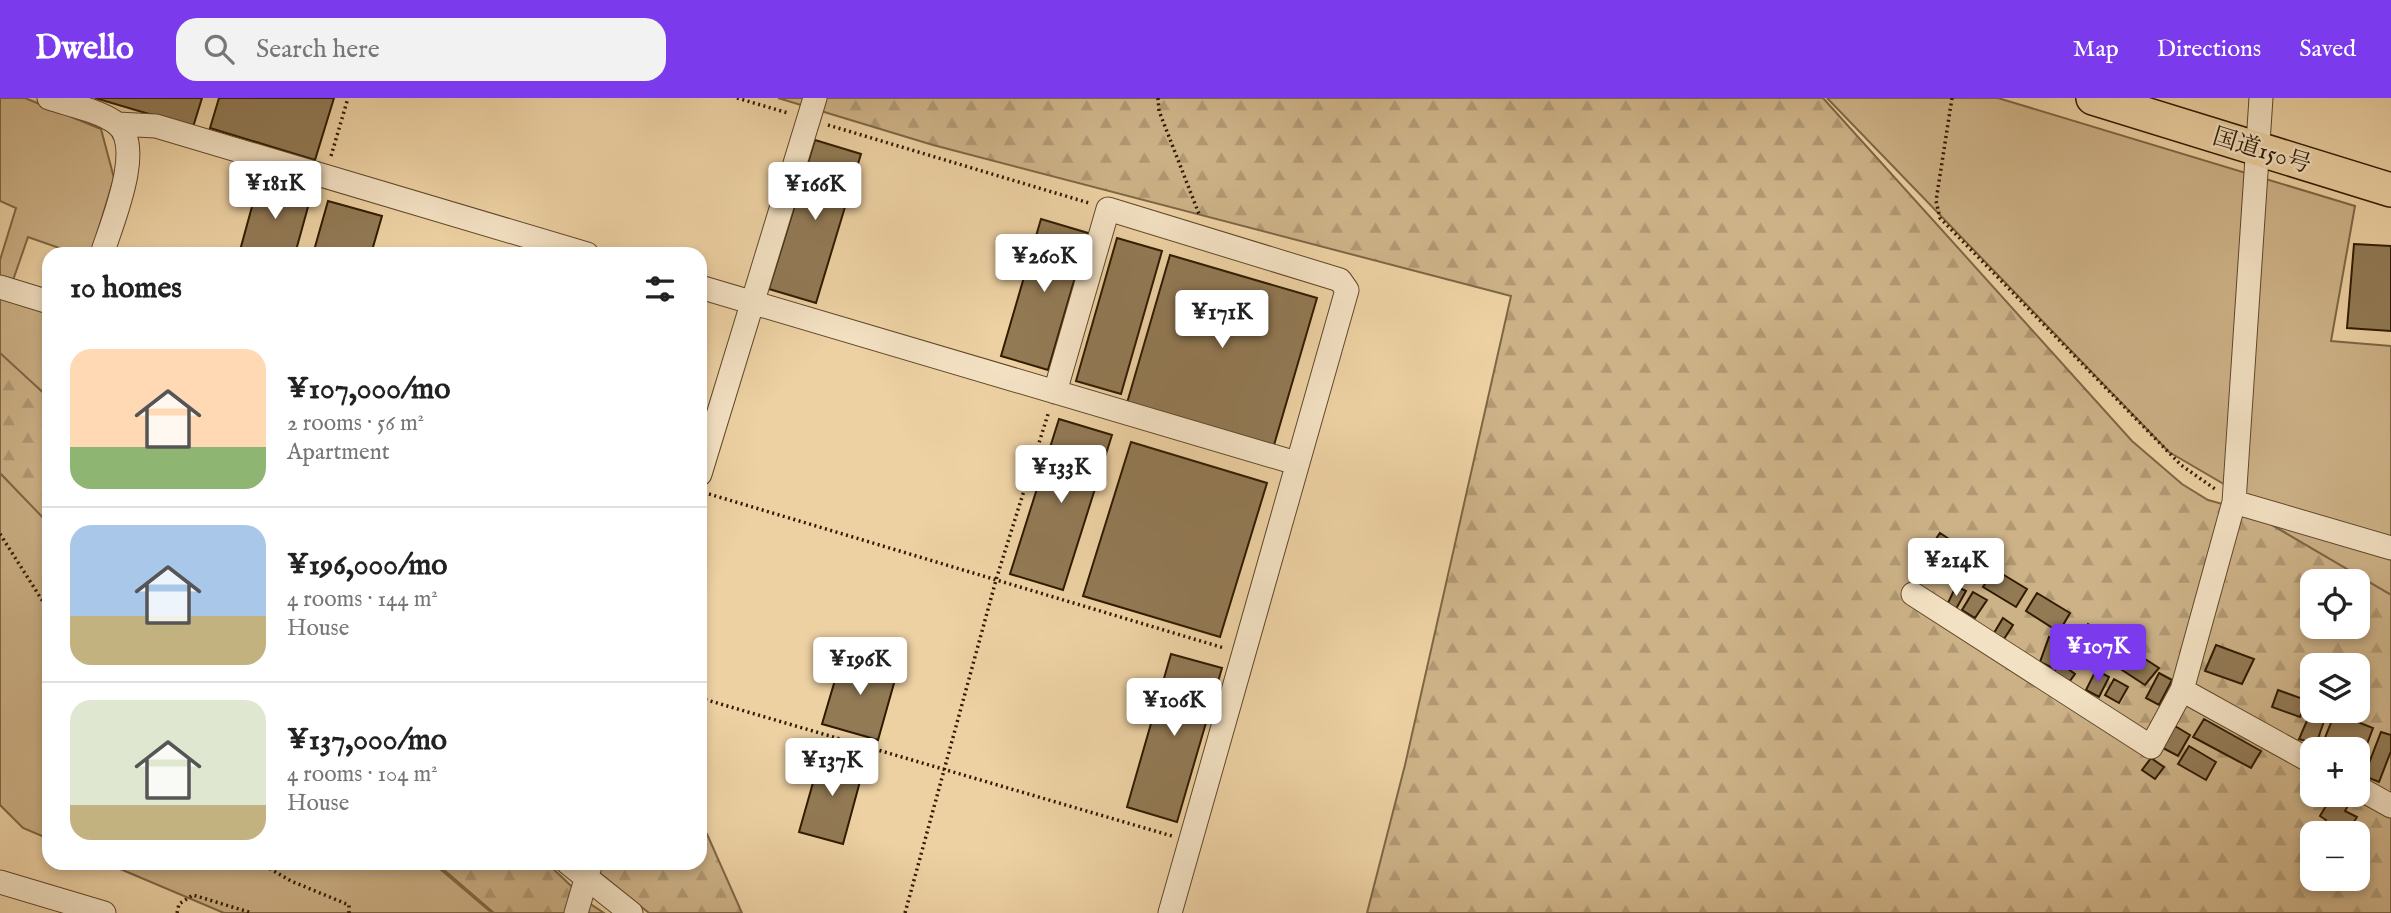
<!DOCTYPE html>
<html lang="en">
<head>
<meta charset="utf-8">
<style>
  body { margin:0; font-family:"IM FELL English","Noto Serif JP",serif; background:#f2f2f2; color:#222; height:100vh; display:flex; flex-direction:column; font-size:26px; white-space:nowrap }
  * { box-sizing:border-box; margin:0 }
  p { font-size:23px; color:#767676 }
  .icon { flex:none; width:38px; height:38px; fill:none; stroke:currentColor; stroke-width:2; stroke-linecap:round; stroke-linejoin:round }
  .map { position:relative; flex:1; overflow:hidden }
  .panel { position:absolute; left:42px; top:149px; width:665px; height:623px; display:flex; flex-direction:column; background:#fff; border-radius:21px; box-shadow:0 4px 10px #0003 }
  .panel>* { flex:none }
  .controls { position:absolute; left:2300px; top:471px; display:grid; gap:14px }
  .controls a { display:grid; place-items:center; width:70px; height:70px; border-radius:14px; background:#fff; box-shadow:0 4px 10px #0003; font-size:35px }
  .price { position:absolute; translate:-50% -60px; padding:0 16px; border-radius:7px; background:#fff; color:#222; font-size:23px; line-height:46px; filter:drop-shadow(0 2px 4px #0008) }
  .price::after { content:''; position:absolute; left:50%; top:42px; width:21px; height:16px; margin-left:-10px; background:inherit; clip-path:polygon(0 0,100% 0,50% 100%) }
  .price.on { background:#7c3aed; color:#fff }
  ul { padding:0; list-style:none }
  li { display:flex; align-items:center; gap:21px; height:175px; padding:0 28px }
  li+li { border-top:2px solid #e0e0e0 }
  li span { display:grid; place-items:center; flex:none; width:196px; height:140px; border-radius:21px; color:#555 }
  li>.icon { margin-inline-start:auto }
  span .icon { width:84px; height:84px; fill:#fffc; stroke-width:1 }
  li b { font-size:30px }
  h2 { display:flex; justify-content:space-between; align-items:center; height:84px; padding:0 28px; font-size:30px }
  header { display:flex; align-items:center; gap:42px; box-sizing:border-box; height:98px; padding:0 35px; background:#7c3aed; color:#fff }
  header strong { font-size:33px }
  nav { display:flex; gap:38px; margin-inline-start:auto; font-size:24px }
  .search { width:490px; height:63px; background:#f2f2f2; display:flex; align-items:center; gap:18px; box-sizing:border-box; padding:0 24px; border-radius:21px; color:#767676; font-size:26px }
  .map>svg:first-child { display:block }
  .green { fill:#cdb287; stroke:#7e6644; stroke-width:2 }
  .forest { fill:url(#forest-firs); stroke:#7e6644; stroke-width:2; fill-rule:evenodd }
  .building { fill:#927a55; stroke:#301b00; stroke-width:2 }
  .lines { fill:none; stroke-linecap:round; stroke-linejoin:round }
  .minor-casing { stroke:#5f4829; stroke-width:25 }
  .highway-casing { stroke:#301b00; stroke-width:36 }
  .path { stroke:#301b00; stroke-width:3.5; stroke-dasharray:2 3.5; stroke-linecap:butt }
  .minor { stroke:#f3e1c3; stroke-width:23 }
  .highway { stroke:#edd1a3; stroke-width:33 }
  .labels { text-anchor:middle; stroke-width:5; stroke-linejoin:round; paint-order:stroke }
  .street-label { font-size:24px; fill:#301b00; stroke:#f3e1c3 }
</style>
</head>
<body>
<header>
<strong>Dwello</strong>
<div class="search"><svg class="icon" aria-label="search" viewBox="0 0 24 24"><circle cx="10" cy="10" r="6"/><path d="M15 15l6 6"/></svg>Search here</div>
<nav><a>Map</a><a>Directions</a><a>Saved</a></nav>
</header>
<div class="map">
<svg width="2391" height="815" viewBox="0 0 2391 815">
  <defs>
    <pattern id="forest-firs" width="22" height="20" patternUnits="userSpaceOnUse" patternTransform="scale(1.75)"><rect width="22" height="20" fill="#cdb287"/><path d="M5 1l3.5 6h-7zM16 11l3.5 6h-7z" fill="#b09873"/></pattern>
  </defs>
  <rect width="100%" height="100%" fill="#edd1a3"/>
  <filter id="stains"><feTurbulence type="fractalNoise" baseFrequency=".00286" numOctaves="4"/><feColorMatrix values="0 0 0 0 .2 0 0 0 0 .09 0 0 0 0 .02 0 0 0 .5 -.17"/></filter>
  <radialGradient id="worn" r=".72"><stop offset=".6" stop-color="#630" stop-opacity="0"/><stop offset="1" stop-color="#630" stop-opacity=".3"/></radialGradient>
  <path class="green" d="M0,0H25L101,31L114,80L91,156H68V153L28,139L11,188L0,184V162L16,110L0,103Z
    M1827,0H1998L2355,108L2331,243L2391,248V439L2253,403L2169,354Z
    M0,200L49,215V300L0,257Z
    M0,375L49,425V741L23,730L0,707Z
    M2248,413L2391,459V497L2381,491Z
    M106,765H433L492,815H224Z"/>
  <path class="forest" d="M778,0H1823L2132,343L2182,386L2208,402L2248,413L2391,497V815H1367L1405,667L1511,198L933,47ZM2312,483H2357V528H2312ZM2312,567H2357V612H2312ZM2312,651H2357V696H2312ZM2312,735H2357V780H2312Z
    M0,255L49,300V426L0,375Z
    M700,733L707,736L742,815H649L596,772L602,765H700Z
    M436,765H547L589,805L604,815H494Z"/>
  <path class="building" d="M95,0H202L193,29Z
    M219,0H334L315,62L210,30Z
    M815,42L861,56L816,205L769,191Z
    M259,83L311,98L295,156H239Z
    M328,103L382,118L371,156H313Z
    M1041,121L1088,135L1048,272L1001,258Z
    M1117,140L1162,153L1121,296L1076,283Z
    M2354,146L2391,148V233L2347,230Z
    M1170,157L1317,200L1274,347L1127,305Z
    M1059,321L1112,337L1063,492L1010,476Z
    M1131,344L1267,385L1220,539L1083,498Z
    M1940,435L1984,464L1971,484L1945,468L1934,484L1915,472Z
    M1994,471L2027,491L2016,509L1983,489Z
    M1956,488L1966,493L1956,511L1947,507Z
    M1973,494L1987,502L1975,520L1962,512Z
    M2037,495L2070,515L2059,534L2026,513Z
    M2003,520L2013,527L2004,541L1994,535Z
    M2088,526L2121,546L2110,564L2077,544Z
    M2049,539L2065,547L2053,570L2040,564Z
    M2216,547L2254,561L2242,586L2205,573Z
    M2131,552L2159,570L2145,587L2119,570Z
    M843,555L898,571L878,642L822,626Z
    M1171,556L1222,570L1177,724L1127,709Z
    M2060,565L2075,576L2067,587L2052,577Z
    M2096,572L2109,579L2099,599L2086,592Z
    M2159,575L2172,582L2159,607L2146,600Z
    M2114,581L2128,589L2119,605L2105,597Z
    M2278,592L2306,602L2300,619L2272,609Z
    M2312,611L2328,612L2316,646L2299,641Z
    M2335,615L2373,630L2363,657L2357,655V651H2348L2324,642Z
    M2204,621L2261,653L2251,670L2193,639Z
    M2175,628L2190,637L2178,658L2163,650Z
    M2381,634L2391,637V653L2379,684L2364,678Z
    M2189,648L2216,664L2206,682L2178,666Z
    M822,653L865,665L843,746L799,734Z
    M2151,660L2164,669L2155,681L2142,672Z
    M2324,696H2336L2350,704L2345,713L2357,719L2349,732L2354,735H2319L2326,722L2320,718L2326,708L2320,704Z
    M2357,737L2368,743L2359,759L2357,758Z"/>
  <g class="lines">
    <g class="minor-casing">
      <path id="minor" d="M49,0C69,7 98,12 116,25C146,47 111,127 102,156
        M117,26L156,28L587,156
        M0,189L49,204
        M700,189L1296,365
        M1055,294L1108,111L1340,182L1347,192L1170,815
        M700,376L815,0
        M2234,404L2391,450
        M1913,496L2151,649L2182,592L2234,404L2261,0
        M2182,592L2312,664
        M2357,689L2391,708
        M568,765L631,815
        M0,784L104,815
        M576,815L590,768"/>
    </g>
    <g class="highway-casing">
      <path id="highway" d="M2093,0L2391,92"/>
    </g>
    <path class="path" d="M737,0L788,15
      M1158,0L1159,13L1199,116
      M1952,0L1936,103L1940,120L2181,367L2215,391
      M828,27L1089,105
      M331,58L348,0
      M709,396L1224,550
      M0,436L49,513
      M700,600L1172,738
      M260,765L291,783L349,807V815
      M177,815L179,806L193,797L252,815
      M905,815L996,482L1049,313"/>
    <use href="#minor" class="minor"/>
    <use href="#highway" class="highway"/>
  </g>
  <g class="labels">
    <g class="street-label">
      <text transform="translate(2262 52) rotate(17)" y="8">国道150号</text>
    </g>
  </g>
  <rect width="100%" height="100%" filter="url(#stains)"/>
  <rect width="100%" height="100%" fill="url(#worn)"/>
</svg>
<div class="controls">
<a><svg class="icon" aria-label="locate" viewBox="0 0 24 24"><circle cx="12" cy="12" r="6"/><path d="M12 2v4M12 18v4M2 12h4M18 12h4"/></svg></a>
<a><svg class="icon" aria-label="layers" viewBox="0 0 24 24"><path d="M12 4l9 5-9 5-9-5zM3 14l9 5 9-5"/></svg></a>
<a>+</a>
<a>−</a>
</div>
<b class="price" style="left:275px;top:123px">¥181K</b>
<b class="price" style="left:815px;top:124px">¥166K</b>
<b class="price" style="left:1044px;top:196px">¥260K</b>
<b class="price" style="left:1222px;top:252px">¥171K</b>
<b class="price" style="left:1061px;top:407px">¥133K</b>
<b class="price" style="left:1956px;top:500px">¥214K</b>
<b class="price on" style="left:2098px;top:586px">¥107K</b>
<b class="price" style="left:860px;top:599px">¥196K</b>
<b class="price" style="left:1174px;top:640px">¥106K</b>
<b class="price" style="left:832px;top:700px">¥137K</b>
<section class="panel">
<h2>10 homes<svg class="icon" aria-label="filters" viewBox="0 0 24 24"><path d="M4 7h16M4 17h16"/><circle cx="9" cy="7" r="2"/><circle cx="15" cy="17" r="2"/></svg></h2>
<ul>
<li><span style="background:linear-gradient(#ffd9b3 70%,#8fb573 0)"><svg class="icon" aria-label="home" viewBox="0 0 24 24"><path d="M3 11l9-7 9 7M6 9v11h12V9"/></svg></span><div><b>¥107,000/mo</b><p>2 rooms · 56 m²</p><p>Apartment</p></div></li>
<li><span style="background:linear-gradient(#a9c7e8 65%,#c2b280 0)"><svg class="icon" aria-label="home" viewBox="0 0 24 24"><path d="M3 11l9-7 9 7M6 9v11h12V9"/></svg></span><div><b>¥196,000/mo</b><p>4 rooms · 144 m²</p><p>House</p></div></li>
<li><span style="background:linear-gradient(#dfe7d0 75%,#c2b280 0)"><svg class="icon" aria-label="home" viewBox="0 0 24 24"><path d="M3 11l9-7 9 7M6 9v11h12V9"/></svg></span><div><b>¥137,000/mo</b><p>4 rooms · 104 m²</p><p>House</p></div></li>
</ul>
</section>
</div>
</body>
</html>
